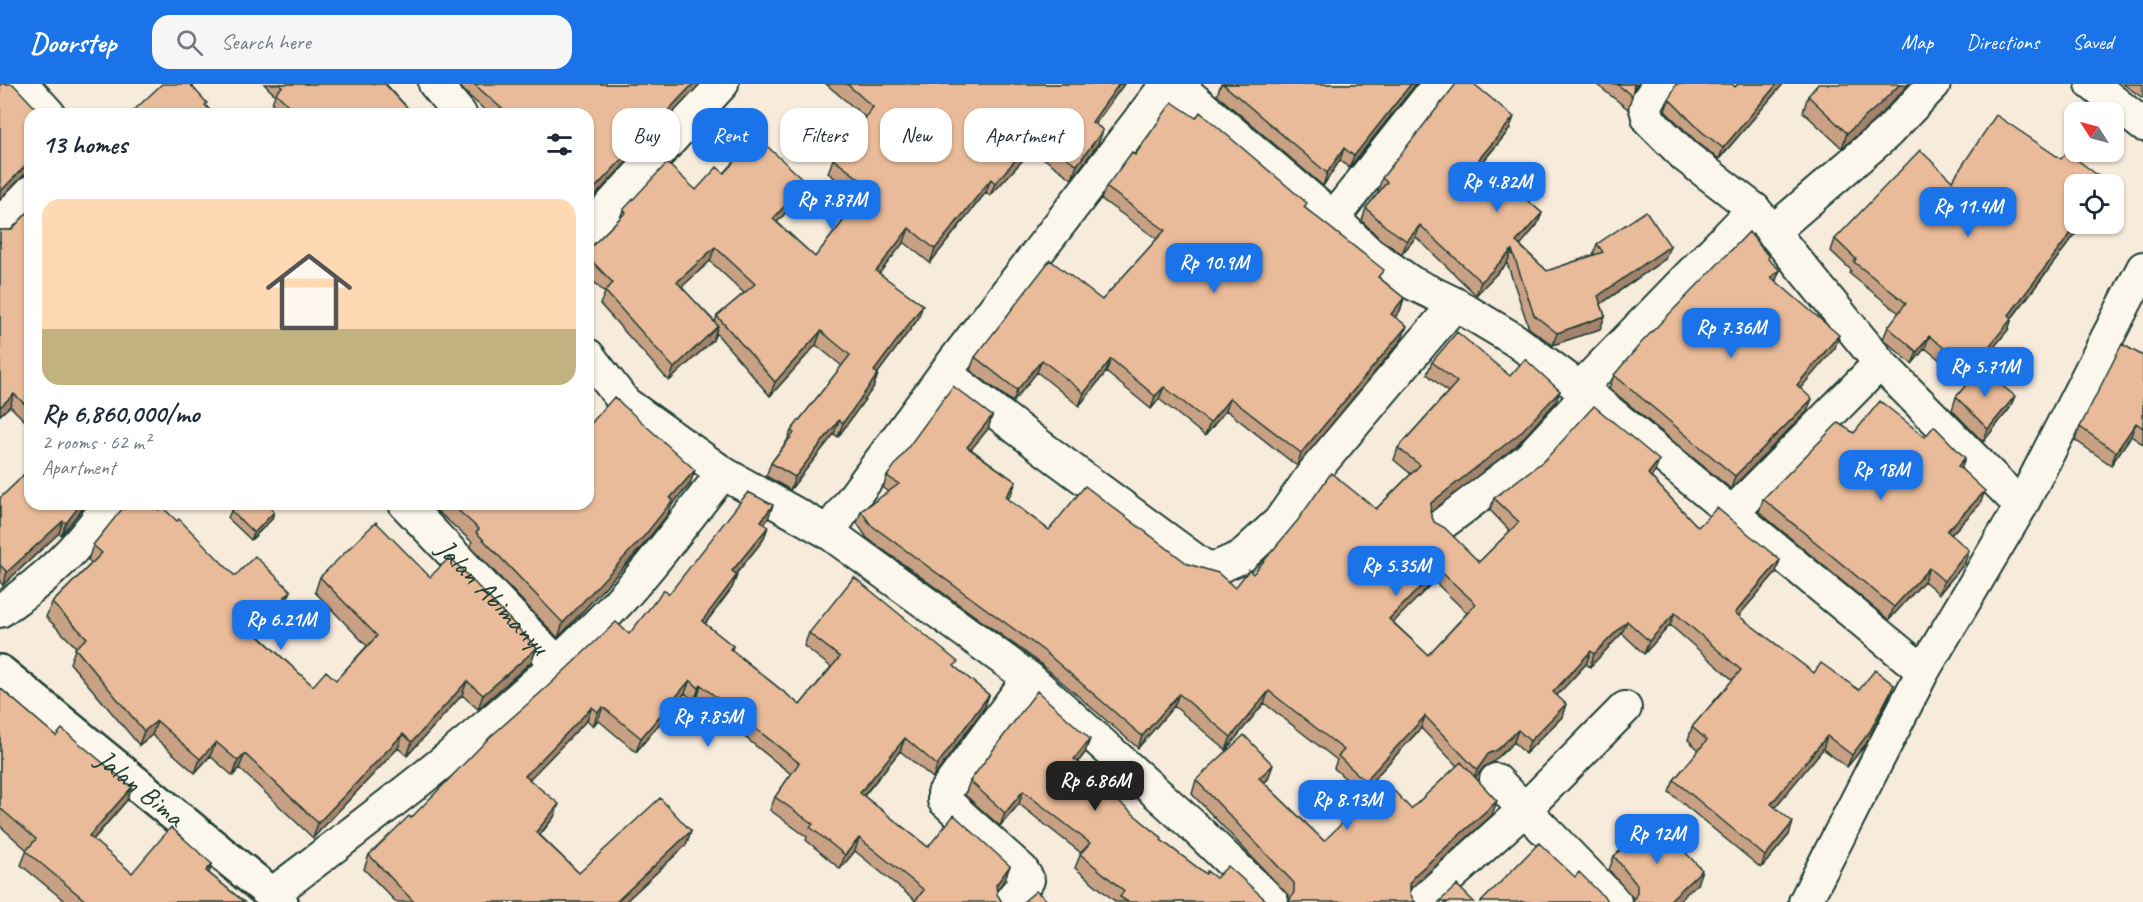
<!DOCTYPE html>
<html lang="en">
<head>
<meta charset="utf-8">
<style>
  body { margin:0; font-family:Caveat,sans-serif; background:#f6f6f7; color:#1f2937; height:100vh; display:flex; flex-direction:column; font-size:22px; white-space:nowrap }
  * { box-sizing:border-box; margin:0 }
  p { font-size:20px; color:#747a83 }
  .icon { flex:none; width:33px; height:33px; fill:none; stroke:currentColor; stroke-width:2; stroke-linecap:round; stroke-linejoin:round }
  .map { position:relative; flex:1; overflow:hidden }
  .drawer { position:absolute; left:24px; top:24px; width:570px; height:402px; display:flex; flex-direction:column; background:#fff; border-radius:18px; box-shadow:0 2px 4px #0004 }
  .drawer>* { flex:none }
  .top-card { position:absolute; left:612px; top:24px; width:570px; height:54px; display:flex; gap:12px }
  .needle { width:39px; rotate:306deg }
  .tools { position:absolute; left:2064px; top:18px; display:grid; gap:12px }
  .tools a { display:grid; place-items:center; width:60px; height:60px; border-radius:12px; background:#fff; box-shadow:0 2px 4px #0004; font-size:30px }
  .price { position:absolute; translate:-50% -51px; padding:0 14px; border-radius:12px; background:#1a73e8; color:#fff; font-size:20px; line-height:39px; filter:drop-shadow(0 2px 3px #0008) }
  .price::after { content:''; position:absolute; left:50%; top:36px; width:18px; height:14px; margin-left:-9px; background:inherit; clip-path:polygon(0 0,100% 0,50% 100%) }
  .price.on { background:#222; color:#fff }
  ul { padding:0; list-style:none }
  li { display:grid; align-content:center; gap:12px; height:318px; padding:0 18px }
  li span { display:grid; place-items:center; height:186px; border-radius:18px; color:#555 }
  li>.icon { margin-inline-start:auto }
  span .icon { width:108px; height:108px; fill:#fffc; stroke-width:1 }
  li b { font-size:26px }
  h2 { display:flex; justify-content:space-between; align-items:center; height:72px; padding:0 18px; font-size:26px }
  .pill { padding:0 21px; border-radius:18px; background:#fff; box-shadow:0 2px 4px #0004; font-size:21px; line-height:54px }
  .pill.on { background:#1a73e8; color:#fff }
  header { display:flex; align-items:center; gap:36px; box-sizing:border-box; height:84px; padding:0 30px; background:#1a73e8; color:#fff }
  header strong { font-size:28px }
  nav { display:flex; gap:33px; margin-inline-start:auto; font-size:21px }
  .search { width:420px; height:54px; background:#f6f6f7; display:flex; align-items:center; gap:15px; box-sizing:border-box; padding:0 21px; border-radius:18px; color:#747a83; font-size:22px }
  .map>svg:first-child { display:block }
  .lines { fill:none; stroke-linecap:round; stroke-linejoin:round }
  .minor-casing { stroke:#1f3d34; stroke-width:36 }
  .tertiary-casing { stroke:#1f3d34; stroke-width:38 }
  .minor { stroke:#fbf7ec; stroke-width:32 }
  .tertiary { stroke:#fbf7ec; stroke-width:33 }
  .wall { fill:#c8a184; stroke:#1f3d34; stroke-width:1.5; fill-rule:evenodd }
  .shaded-wall { fill:#a3836c; stroke:#1f3d34; stroke-width:1.5 }
  .building { fill:#e9bb9a; stroke:#1f3d34; stroke-width:1.5; fill-rule:evenodd }
  .labels { text-anchor:middle; stroke-width:5; stroke-linejoin:round; paint-order:stroke }
  .street-label { font-size:28px; fill:#1f3d34; stroke:#fbf7ec }
</style>
</head>
<body>
<header>
<strong>Doorstep</strong>
<div class="search"><svg class="icon" aria-label="search" viewBox="0 0 24 24"><circle cx="10" cy="10" r="6"/><path d="M15 15l6 6"/></svg>Search here</div>
<nav><a>Map</a><a>Directions</a><a>Saved</a></nav>
</header>
<div class="map">
<svg width="2143" height="818" viewBox="0 0 2143 818">
  <rect width="100%" height="100%" fill="#f7ebdc"/>
  <filter id="ink" filterUnits="userSpaceOnUse"><feTurbulence type="fractalNoise" baseFrequency=".0167" numOctaves="2"/><feDisplacementMap in="SourceGraphic" scale="12" xChannelSelector="R" yChannelSelector="G"/><feConvolveMatrix kernelMatrix="1 2 1 2 8 2 1 2 1" color-interpolation-filters="sRGB"/></filter>
  <g filter="url(#ink)">
    <g class="lines">
      <g class="minor-casing">
        <g id="minor">
          <path d="M22,0L49,30"/>
          <path d="M435,0L460,30"/>
          <path d="M1176,0L1333,134L1369,169L1412,199L1455,220L1515,256L1588,310L1923,587"/>
          <path d="M1659,0L1645,21L1649,36L1685,72L1754,125L1880,279L2021,422"/>
          <path d="M2092,0L2143,41"/>
          <path d="M1333,134L1439,0"/>
          <path d="M0,141L30,108"/>
          <path d="M588,146L722,0"/>
          <path d="M1772,148L1887,49L1934,0"/>
          <path d="M588,271L625,319L723,389L828,448L1029,594L1191,740L1272,818"/>
          <path d="M945,289L1040,362L1203,482L1216,484L1241,473L1279,438L1317,384L1455,220"/>
          <path d="M1580,304L1754,125"/>
          <path id="s1" d="M405,420L557,579"/>
          <path d="M1733,428L1880,279"/>
          <path d="M1443,439L1528,375L1588,310"/>
          <path d="M828,448L945,289L1167,0"/>
          <path d="M0,527C47,494 76,467 109,420"/>
          <path d="M1496,696L1615,818"/>
          <path d="M272,810C389,721 508,633 610,527C651,484 686,435 723,389"/>
          <path d="M1009,818L1028,796L1022,786L944,716V709L1029,594"/>
          <path d="M1422,818L1525,725L1625,624"/>
          <path d="M1805,818L1923,587L2021,422L2143,184"/>
        </g>
      </g>
      <g class="tertiary-casing">
        <g id="tertiary">
          <path id="s2" d="M0,588L281,818"/>
        </g>
      </g>
      <use href="#minor" class="minor"/>
      <use href="#tertiary" class="tertiary"/>
    </g>
    <path class="wall" d="M264,0H386L413,30H283L272,19L275,11Z
      M458,0H700L590,117L588,115V30H489L466,9Z
      M826,0H1124L1095,40L1103,46L1098,60L1072,95L1032,66L990,112L986,108L930,179L904,158L879,189L918,235L877,290H878L873,304L838,353L834,350L790,406L766,392L771,379L787,357L791,347L842,282L816,261L770,312L716,249L713,256L669,297L600,220L605,209L588,192V166L620,134L623,126L696,106L724,89L801,112L777,138L815,173L861,114L828,89L833,75L865,33ZM710,177L744,209L717,232L715,238L681,203Z
      M1221,0H1416L1349,84L1340,76L1323,102L1217,11Z
      M1596,0H1637L1633,6L1632,12L1628,25Z
      M1738,0H1783L1719,75L1697,58L1665,27L1669,15L1735,3Z
      M2123,0H2143V14Z
      M1808,12L1875,36L1842,64L1803,28Z
      M1509,46L1483,78L1542,129L1537,141L1520,161L1547,187L1593,171L1597,160L1665,175L1601,220L1605,232L1600,245L1553,261L1529,244L1507,179L1476,211L1416,153L1402,170L1380,155L1362,137L1366,124L1379,108L1378,107L1382,94Z
      M1135,71L1305,124L1381,195L1404,214L1400,227L1395,233L1402,255L1297,382L1226,326L1205,352L1159,315L1151,325L1106,288L1079,322L1037,288L1013,318L970,286L975,273L1102,216L1157,155L1101,115L1106,103Z
      M1952,97L2074,140H2083L2012,234L2008,246L1966,297L1925,264L1912,280L1883,255L1888,243L1899,229L1850,190L1851,186L1831,167L1835,155Z
      M30,126V342L10,322L0,331V146H11Z
      M1768,176L1776,197L1835,264L1800,304L1807,327L1731,405L1609,304L1614,291Z
      M2143,272V360L2131,352L2111,381L2075,356L2080,343Z
      M1432,278L1510,292L1560,307L1555,319L1516,362L1430,429L1434,438L1479,478L1510,447L1490,426L1494,414L1655,388L1651,393L1698,443L1776,488L1738,532L1814,589L1859,606L1894,601L1889,613L1866,660L1847,683L1823,665L1775,723L1789,751L1761,784L1669,708L1674,696L1699,666L1688,656L1692,643L1733,596L1670,541L1644,570L1622,549L1590,583L1586,580L1557,611L1562,633L1525,670L1514,658L1493,678L1484,683L1476,693L1492,731L1289,817V812L1192,710L1196,696L1268,695L1264,699L1324,757L1411,725L1457,682L1421,644L1361,709L1334,684L1337,676L1264,619L1226,666L1174,622L1138,664L1040,579L867,454L857,439L861,427L888,408L883,404L887,392L992,332L988,345L971,365L1016,398L1011,410L1008,415L1049,446L1188,480L1235,504L1253,490L1376,425L1411,390L1394,376L1398,364L1448,308L1427,290ZM1434,497L1467,529L1428,571L1393,538Z
      M1956,313L2010,324L1983,358L1952,326Z
      M1854,349L1925,353L1965,374L1961,385L1980,420L1951,451L1965,479L1939,510L1924,497L1889,536L1759,428L1763,415Z
      M17,398L86,420L61,451L59,449L3,501L0,498V414Z
      M690,400L671,422L668,430L640,465L558,554L470,462L472,458L435,425L437,420H588Z
      M266,420L272,435L251,456L228,434L231,427Z
      M159,426L177,437L235,492L285,521L257,550L313,602L336,596L367,562L315,508L320,493H430L537,564L531,578L478,625L462,611L407,672L398,664L313,754L239,684L233,692L210,672L195,689L152,651L139,661L70,579L76,563L46,533L52,519L92,479L88,476L93,461Z
      M768,435L764,440L768,443L763,456L736,490L737,491L732,504L705,540L733,562L732,566L800,621L831,583L804,562L809,549L956,584L989,611L984,624L933,694L900,667L864,712L928,763L1005,795L997,807L916,817L855,767L840,785L806,756L807,753L770,726L775,713L791,690L697,615L694,617L685,609L636,668L598,636L593,642L587,636L529,695L554,733L540,751L579,789L691,747L686,761L625,818H396L364,785L369,771L411,734L629,550L669,510Z
      M0,604L56,652L132,703L127,716L93,756L132,789L212,780L209,789L244,818H66L21,781L27,766L0,742Z
      M1085,669L1078,678L1109,711L1162,754L1161,756L1206,790L1268,818H1116L1075,784L1081,769L1019,720L1000,742L965,711L970,697Z
      M1614,772L1697,800L1632,817L1633,814L1609,786Z"/>
    <path class="shaded-wall" d="M693,0H700L590,117L595,104Z
      M1119,0H1124L1087,51L1092,38Z
      M1411,0H1416L1349,84L1354,72Z
      M1777,0H1783L1719,75L1723,64Z
      M1900,0H1909L1875,36L1842,64L1847,49Z
      M1514,33L1509,46L1474,88L1479,75Z
      M1103,46L1098,60L1072,95L1077,81Z
      M1037,52L1032,66L990,112L995,99Z
      M1344,64L1340,76L1323,102L1327,89Z
      M28,79H30V91H24L0,115V108Z
      M991,95L986,108L930,179L935,165Z
      M806,98L801,112L768,148L773,135Z
      M1542,129L1537,141L1512,171L1516,158Z
      M2078,140H2083L2010,236L2012,234L2008,246L1966,297L1971,285L2009,231Z
      M1420,141L1416,153L1402,170L1407,157Z
      M909,144L904,158L871,200L876,187Z
      M1670,162L1665,175L1593,225L1598,212Z
      M715,163L710,177L672,212L677,198Z
      M1512,166L1507,179L1476,211L1481,198Z
      M1780,186L1775,199L1771,193Z
      M1404,214L1400,227L1387,243L1391,230Z
      M923,221L918,235L869,301L874,287Z
      M1605,232L1600,245L1553,261L1557,249Z
      M718,242L713,256L669,297L674,284Z
      M1407,242L1402,255L1297,382L1301,369Z
      M821,247L816,261L770,312L775,298Z
      M1839,251L1835,264L1792,314L1797,301Z
      M1929,252L1925,264L1912,280L1917,268Z
      M1111,275L1106,288L1079,322L1084,309Z
      M1042,276L1037,288L1013,318L1017,306Z
      M878,290L873,304L838,353L843,339Z
      M1164,303L1159,315L1151,325L1155,312Z
      M1560,307L1555,319L1516,362L1427,431L1431,419Z
      M14,310L10,322L0,331V323Z
      M2015,312L2010,324L1983,358L1988,345Z
      M1230,314L1226,326L1205,352L1210,339Z
      M1812,315L1807,327L1731,405L1735,392Z
      M992,332L988,345L963,375L967,363Z
      M839,336L834,350L790,406L795,393Z
      M2136,339L2131,352L2111,381L2116,368Z
      M1965,374L1961,386L1958,382Z
      M1659,376L1655,388L1644,403L1648,390Z
      M695,386L690,400L671,422L668,430L640,465L558,554L563,539L670,414Z
      M1016,398L1011,410L1001,425L1005,413Z
      M1985,407L1980,420L1942,460L1947,447Z
      M81,420H86L61,451L66,439Z
      M773,421L768,435L756,450L761,437Z
      M274,428L272,435L251,456L254,449Z
      M63,437L59,449L3,501L7,488Z
      M768,443L763,456L727,501L732,487Z
      M1969,466L1965,479L1939,510L1944,497Z
      M1780,476L1776,488L1730,542L1735,529Z
      M1929,484L1924,497L1889,536L1894,523Z
      M1438,485L1434,497L1385,547L1389,535Z
      M737,491L732,504L697,550L702,537Z
      M291,507L285,521L247,560L252,546Z
      M1675,529L1670,541L1644,570L1649,557Z
      M1627,537L1622,549L1590,583L1594,570Z
      M537,564L531,578L478,625L483,611Z
      M1591,567L1586,580L1549,620L1553,608Z
      M690,596L685,609L636,668L641,654Z
      M467,597L462,611L407,672L412,658Z
      M701,601L697,615L694,617L699,604Z
      M1894,601L1889,613L1866,660L1847,683L1852,671Z
      M1269,607L1264,619L1226,666L1231,653Z
      M1179,610L1174,622L1138,664L1142,652Z
      M989,611L984,624L933,694L937,681Z
      M1566,620L1562,633L1525,670L1530,657Z
      M592,623L587,636L520,705L525,692Z
      M603,623L598,636L593,642L598,628Z
      M1425,632L1421,644L1361,709L1365,697Z
      M157,637L152,651L139,661L144,647Z
      M1518,646L1514,658L1493,678L1484,683L1472,698L1477,686L1488,670Z
      M403,650L398,664L313,754L318,739Z
      M1827,652L1823,665L1767,733L1771,720Z
      M905,654L900,667L855,722L860,709Z
      M1090,655L1085,669L1069,689L1074,675Z
      M216,658L210,672L195,689L200,675Z
      M245,670L239,684L233,692L238,677Z
      M1273,681L1268,695L1254,708L1259,694Z
      M132,703L127,716L84,766L89,752Z
      M1023,707L1019,720L1000,742L1005,729Z
      M1497,717L1492,731L1410,805V800L1414,792Z
      M559,720L554,733L531,761L536,748Z
      M1793,738L1789,751L1761,784L1765,772Z
      M691,747L686,761L625,818H616Z
      M859,754L855,767L840,785L845,771Z
      M212,780L207,794L206,787Z
      M1010,782L1005,795L992,814L996,801Z
      M1702,786L1697,800L1677,818H1668Z"/>
    <path class="building" d="M0,0H13L41,30H30V79H28L0,108Z
      M162,0H190L207,19L205,21L214,30H130Z
      M279,0H385L413,30H297L276,9L282,3Z
      M474,0H693L595,104L588,99V30H508Z
      M847,0H1119L1092,38L1103,46L1077,81L1037,52L995,99L991,95L935,165L909,144L876,187L923,221L874,287L878,290L843,339L839,336L795,393L771,379L794,349L791,347L850,271L821,247L775,298L717,232L755,200L715,163L677,198L718,242L674,284L605,207L613,199L588,173V166L626,128L623,126L667,79L696,106L717,83L724,89L757,53L806,98L773,135L815,173L870,103L833,75L873,23Z
      M1223,0H1411L1354,72L1344,64L1327,89Z
      M1456,0H1474L1514,33L1479,75L1542,129L1516,158L1547,187L1603,168L1597,160L1646,127L1670,162L1598,212L1605,232L1557,249L1534,231L1512,166L1481,198L1420,141L1407,157L1385,142L1366,124L1387,98L1382,94Z
      M1617,0H1634L1632,12Z
      M1676,0H1732L1735,3L1738,0H1777L1723,64L1701,47L1669,15Z
      M1818,0H1900L1880,20L1847,49L1808,12Z
      M1172,18L1196,34L1200,28L1307,119L1304,123L1384,186L1378,193L1404,214L1391,230L1407,242L1301,369L1230,314L1210,339L1164,303L1155,312L1111,275L1084,309L1042,276L1017,306L975,273L1050,176L1102,216L1165,146L1106,103L1132,68L1135,71Z
      M1996,31L2061,75L2067,68L2109,100H2074V140H2078L2009,231L2012,234L1971,285L1929,252L1917,268L1888,243L1906,219L1854,178L1856,175L1835,155L1920,66L1952,97Z
      M30,126V325L14,310L0,323V146H11Z
      M1749,148L1769,173L1768,175L1780,186L1771,193L1839,251L1797,301L1812,315L1735,392L1614,291L1642,258Z
      M1457,248L1510,292L1525,275L1560,307L1520,349L1431,419L1430,428L1434,438L1445,444L1479,478L1519,438L1494,414L1546,375L1594,322L1659,376L1648,390L1698,443L1717,424L1780,476L1735,529L1814,589L1821,579L1859,606L1875,586L1894,601L1870,647L1852,671L1827,652L1771,720L1793,738L1765,772L1674,696L1707,656L1692,643L1741,586L1675,529L1649,557L1627,537L1594,570L1591,567L1553,608L1566,620L1530,657L1518,646L1497,666L1488,670L1477,686L1425,632L1365,697L1338,672L1344,666L1269,607L1231,653L1179,610L1142,652L1044,567L871,441L861,427L899,400L887,392L953,302L992,332L967,363L1016,398L1005,413L1049,446L1085,402L1188,480L1218,489L1235,504L1249,486L1253,490L1298,436L1331,389L1376,425L1420,381L1398,364L1457,298L1432,278ZM1438,485L1476,520L1428,571L1389,535Z
      M2122,260L2143,272V344L2136,339L2116,368L2080,343Z
      M1980,284L2015,312L1988,345L1956,313Z
      M614,313L695,386L670,414L673,416L645,451L563,539L476,448L479,445L451,420H588V343Z
      M1880,317L1925,353L1934,342L1965,374L1958,382L1985,407L1947,447L1969,466L1944,497L1929,484L1894,523L1763,415L1838,339L1854,349Z
      M30,383V420H81L66,439L63,437L7,488L0,481V414L17,398Z
      M748,408L773,421L761,437L768,443L732,487L737,491L702,537L733,562L730,565L800,621L840,573L809,549L854,493L958,578L954,582L989,611L937,681L905,654L860,709L928,763L954,731L1010,782L996,801L997,810L1002,818H914L924,806L859,754L845,771L810,743L813,740L775,713L799,679L701,601L699,604L690,596L641,654L603,623L598,628L592,623L525,692L559,720L536,748L579,789L660,714L691,747L616,818H414L369,771L409,732L411,734L490,653L547,603L616,538L629,550L664,506L669,510Z
      M126,420H153L159,426L162,423L177,437L179,435L235,492L255,472L291,507L252,546L313,602L326,587L336,596L377,552L320,493L376,438L430,493L450,473L537,564L483,611L467,597L412,658L403,650L318,739L245,670L238,677L216,658L200,675L157,637L144,647L75,564L87,554L52,519L102,469L93,461Z
      M237,420H266L274,428L254,449L231,427Z
      M0,604L56,652L62,645L132,703L89,752L132,789L171,743L212,780L206,787L244,818H87L26,767L36,755L0,724Z
      M1037,607L1090,655L1074,675L1112,704L1108,709L1162,754L1161,756L1206,790L1207,787L1216,794L1228,782L1268,818H1128L1120,813L1124,807L1080,770L1090,759L1023,707L1005,729L970,697Z
      M1244,651L1273,681L1259,694L1324,757L1385,697L1411,725L1461,678L1497,717L1414,792L1410,800V809L1414,817L1416,818H1288L1290,816L1294,808V799L1196,696Z
      M1654,735L1702,786L1668,818H1631L1633,817L1637,809V801L1614,772Z
      M1539,759L1575,793L1579,788L1609,818H1522L1521,817L1520,818H1481Z
      M1457,801L1474,818H1439Z
      M1036,807L1049,818H1023Z"/>
  </g>
  <g class="labels">
    <g class="street-label">
      <text dy="10" stroke="none"><textPath href="#s1" startOffset="128">Jalan Abimanyu</textPath></text>
      <text dy="10" stroke="none"><textPath href="#s2" startOffset="182">Jalan Bima</textPath></text>
    </g>
  </g>
</svg>
<div class="tools">
<a><svg class="needle" viewBox="-14 -14 28 28"><path d="M0-13l5 13h-10z" fill="#e53935"/><path d="M0 13l5-13h-10z" fill="#747a83"/></svg></a>
<a><svg class="icon" aria-label="locate" viewBox="0 0 24 24"><circle cx="12" cy="12" r="6"/><path d="M12 2v4M12 18v4M2 12h4M18 12h4"/></svg></a>
</div>
<b class="price" style="left:1497px;top:129px">Rp 4.82M</b>
<b class="price" style="left:832px;top:147px">Rp 7.87M</b>
<b class="price" style="left:1968px;top:154px">Rp 11.4M</b>
<b class="price" style="left:1214px;top:210px">Rp 10.9M</b>
<b class="price" style="left:1731px;top:275px">Rp 7.36M</b>
<b class="price" style="left:1985px;top:314px">Rp 5.71M</b>
<b class="price" style="left:1881px;top:417px">Rp 18M</b>
<b class="price" style="left:1396px;top:513px">Rp 5.35M</b>
<b class="price" style="left:281px;top:567px">Rp 6.21M</b>
<b class="price" style="left:708px;top:664px">Rp 7.85M</b>
<b class="price on" style="left:1095px;top:728px">Rp 6.86M</b>
<b class="price" style="left:1347px;top:747px">Rp 8.13M</b>
<b class="price" style="left:1657px;top:781px">Rp 12M</b>
<div class="top-card">
<a class="pill">Buy</a>
<a class="pill on">Rent</a>
<a class="pill">Filters</a>
<a class="pill">New</a>
<a class="pill">Apartment</a>
</div>
<section class="drawer">
<h2>13 homes<svg class="icon" aria-label="filters" viewBox="0 0 24 24"><path d="M4 7h16M4 17h16"/><circle cx="9" cy="7" r="2"/><circle cx="15" cy="17" r="2"/></svg></h2>
<ul>
<li><span style="background:linear-gradient(#ffd9b3 70%,#c2b280 0)"><svg class="icon" aria-label="home" viewBox="0 0 24 24"><path d="M3 11l9-7 9 7M6 9v11h12V9"/></svg></span><div><b>Rp 6,860,000/mo</b><p>2 rooms · 62 m²</p><p>Apartment</p></div></li>
</ul>
</section>
</div>
</body>
</html>
